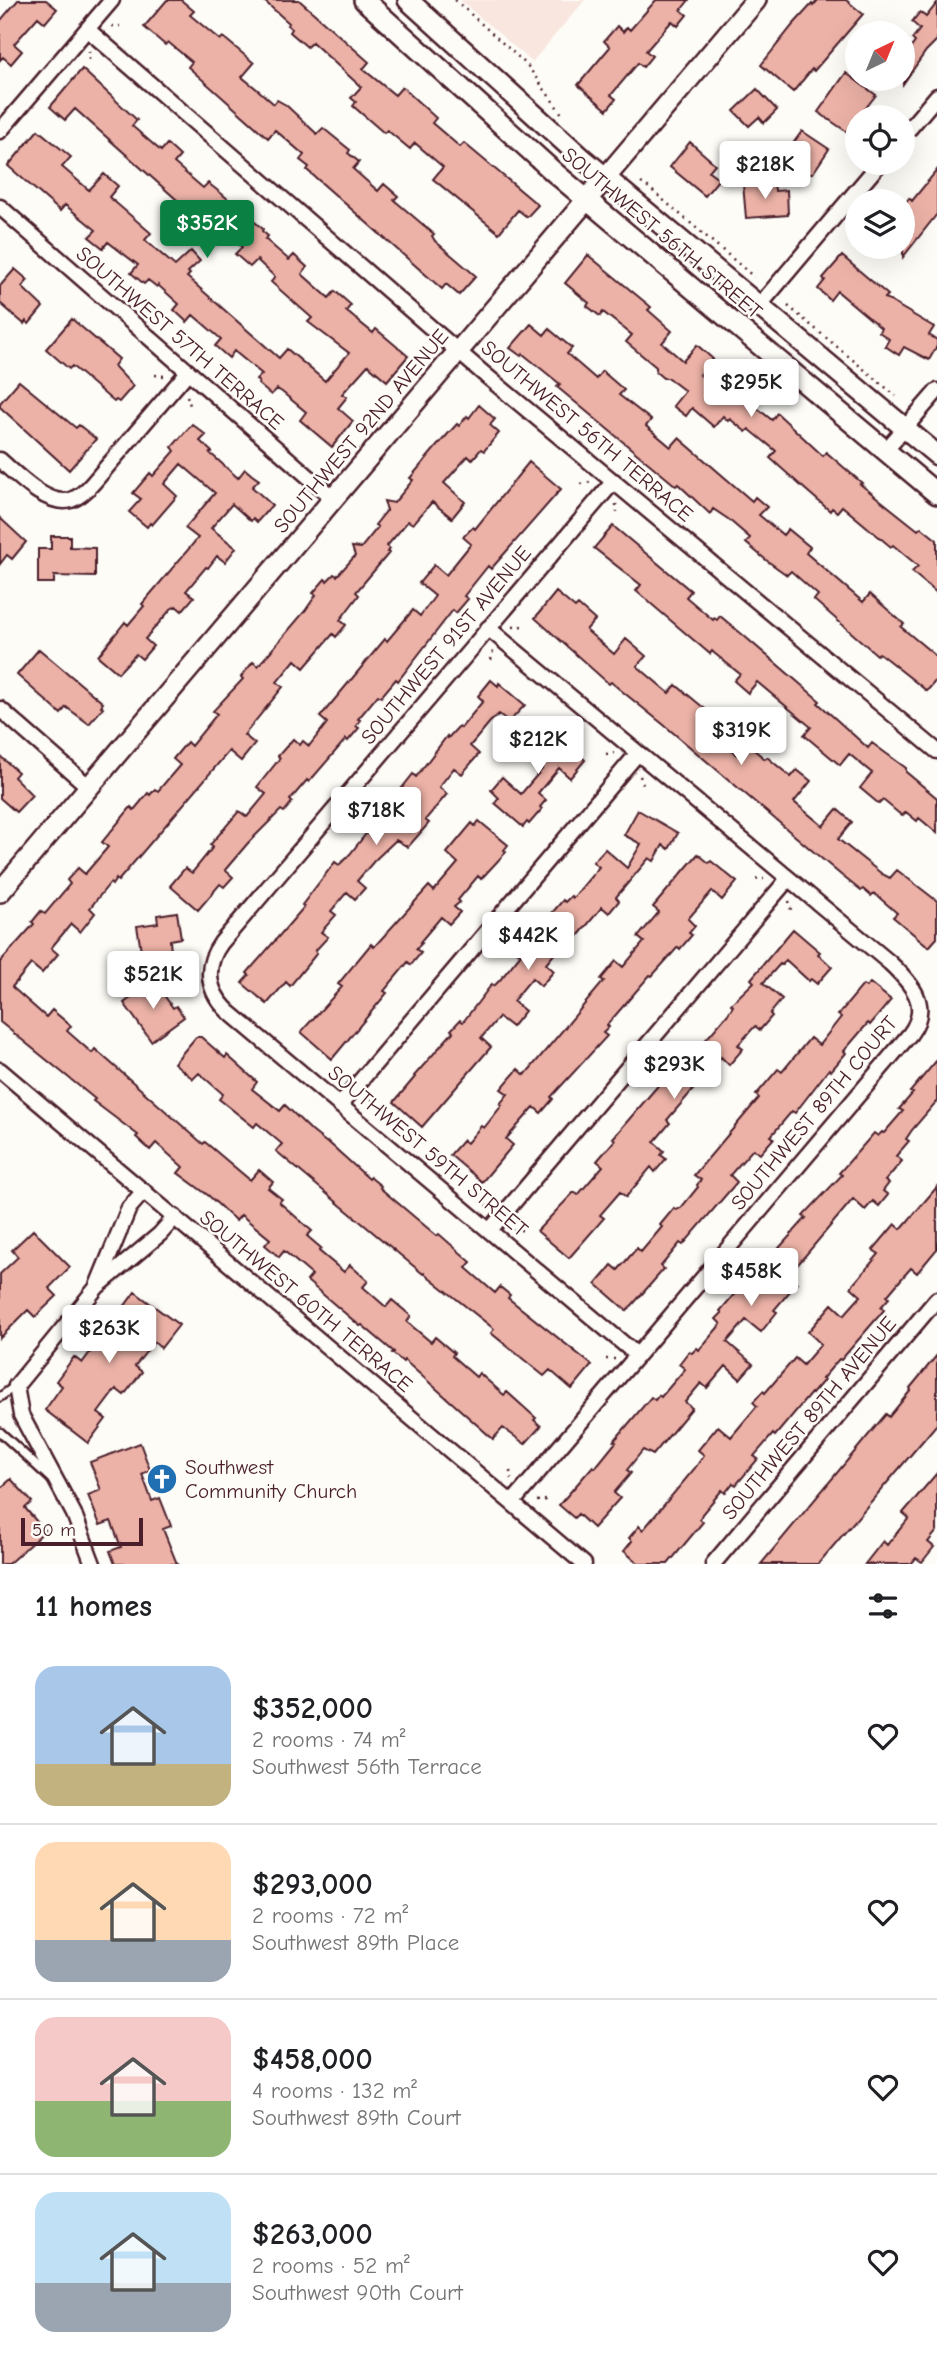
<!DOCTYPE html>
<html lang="en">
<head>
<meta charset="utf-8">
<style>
  body { margin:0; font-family:"Comic Neue",sans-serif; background:#f2f2f2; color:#202124; height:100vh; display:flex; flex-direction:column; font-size:26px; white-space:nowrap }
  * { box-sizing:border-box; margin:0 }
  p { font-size:23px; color:#757577 }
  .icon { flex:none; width:38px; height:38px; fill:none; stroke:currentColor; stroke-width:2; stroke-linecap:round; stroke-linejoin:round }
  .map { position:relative; height:1564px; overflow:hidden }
  .sheet { display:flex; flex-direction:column; background:#fff; flex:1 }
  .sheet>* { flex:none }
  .needle { width:46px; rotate:43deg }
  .fabs { position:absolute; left:845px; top:21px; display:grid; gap:14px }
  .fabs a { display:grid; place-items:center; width:70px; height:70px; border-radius:50%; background:#fff; box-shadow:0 7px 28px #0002; font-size:35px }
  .scale { position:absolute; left:21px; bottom:18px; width:122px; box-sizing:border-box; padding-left:7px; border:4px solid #4a1f2b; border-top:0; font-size:19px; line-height:24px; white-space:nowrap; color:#4a1f2b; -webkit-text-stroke:5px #fdfcf7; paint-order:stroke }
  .price { position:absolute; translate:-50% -60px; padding:0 16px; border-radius:7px; background:#fff; color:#222; font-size:23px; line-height:46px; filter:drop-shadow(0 2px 4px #0008) }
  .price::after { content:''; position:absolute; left:50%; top:42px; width:21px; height:16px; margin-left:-10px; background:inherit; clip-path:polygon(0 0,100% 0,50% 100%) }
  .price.on { background:#0b8043; color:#fff }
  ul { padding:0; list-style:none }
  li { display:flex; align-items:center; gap:21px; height:175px; padding:0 35px }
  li+li { border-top:2px solid #e0e0e0 }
  li span { display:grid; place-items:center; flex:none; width:196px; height:140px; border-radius:21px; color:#555 }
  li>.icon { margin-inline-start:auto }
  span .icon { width:84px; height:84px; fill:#fffc; stroke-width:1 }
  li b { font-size:30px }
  h2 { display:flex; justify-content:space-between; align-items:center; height:84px; padding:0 35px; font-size:30px }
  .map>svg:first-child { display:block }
  .built { fill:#f8e6df }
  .building { fill:#ecb2a7; stroke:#4a1f2b; stroke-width:2 }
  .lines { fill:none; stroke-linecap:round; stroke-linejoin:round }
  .lane-casing { stroke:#4a1f2b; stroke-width:12 }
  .street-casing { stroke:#4a1f2b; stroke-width:19 }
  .secondary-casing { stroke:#4a1f2b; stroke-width:24 }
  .path { stroke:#4a1f2b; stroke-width:2.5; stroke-dasharray:2 5; stroke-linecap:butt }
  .lane { stroke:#fdfcf7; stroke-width:7 }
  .street { stroke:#fdfcf7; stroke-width:14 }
  .secondary { stroke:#fdfcf7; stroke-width:19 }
  .labels { text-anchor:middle; stroke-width:5; stroke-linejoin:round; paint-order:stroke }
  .street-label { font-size:21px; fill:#4a1f2b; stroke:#fdfcf7 }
  .poi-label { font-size:21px; fill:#4a1f2b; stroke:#fdfcf7; text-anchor:start }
</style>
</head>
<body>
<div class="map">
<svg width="937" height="1564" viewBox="0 0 937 1564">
  <rect width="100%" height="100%" fill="#fdfcf7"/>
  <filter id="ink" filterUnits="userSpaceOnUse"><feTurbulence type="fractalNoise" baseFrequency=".0143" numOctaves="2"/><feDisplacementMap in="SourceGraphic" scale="14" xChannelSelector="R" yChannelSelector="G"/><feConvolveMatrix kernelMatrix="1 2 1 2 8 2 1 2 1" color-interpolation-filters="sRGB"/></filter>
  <g filter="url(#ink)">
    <path class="built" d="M460,0H585L532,62Z"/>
    <path class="building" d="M18,0H46L57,9L45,23L38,17L14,44L22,51L11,64L3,57L0,60V21Z
      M167,0H181L194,11L190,15L220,40L223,37L254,63L242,77L258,90L274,104L277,100L286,105L317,134L323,128L350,150L348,153L359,162L353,169L378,191L384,184L398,196L394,200L434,234L432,236L435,241L476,276L459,295L446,284L442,289L307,170L309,167L300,160L304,155L275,130L268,138L188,67L192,62L168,42L165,45L144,27Z
      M263,0H299L369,62L363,69L395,95L402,87L436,118L432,123L460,147L464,143L538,205L527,217L518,210L499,233L433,179L443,167L415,143L410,149L387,130L384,133L353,106L356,102L351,98L361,87L312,42L307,47L298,39L290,32L292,29L287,25L289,23Z
      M656,0H689L681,10L687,15L678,26L672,21L646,51L652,56L643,67L638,63L611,95L616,99L607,110L578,85L610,47L604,41L617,26L623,32L627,27L630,30Z
      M818,0H846L863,14L814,71L812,69L793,92L761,65L792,26L812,4L813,6Z
      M937,3V40L926,51L903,84V59L915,42L912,39L920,29L912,22L920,12L926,17Z
      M82,69L137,120L132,126L161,151L167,144L180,156L174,163L203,188L208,183L222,194L263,229L262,231L268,236L265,239L289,260L294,255L307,267L302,274L329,298L335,291L351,305L346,311L373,333L376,329L408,356L387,381L368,365L342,394L347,397L338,408L353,421L332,447L300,420L306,412L282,392L277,389L271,395L258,384L259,382L256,380L262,374L234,351L229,358L215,346L221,339L193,315L187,322L174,310L179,304L158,285L157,287L148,280L144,284L131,273L138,265L108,242L103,248L89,237L96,230L65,205L60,211L8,166L38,130L71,157L62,167L89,190L104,174L118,186L109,197L151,233L145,240L175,266L191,251L200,261L188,272L190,274L187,277L279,358L287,349L325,381L349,353L308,322L312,318L271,282L275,277L257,260L250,267L235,254L242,247L235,241L237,240L202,211L192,223L182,214L186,208L75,109L65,120L50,107Z
      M846,73L876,95L847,132L818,112Z
      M757,89L777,110L764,123L759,117L749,126L734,111Z
      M802,131L829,149L813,173H808L784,156Z
      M690,142L715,164L709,171L719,179L705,196L670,167Z
      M937,170V214L903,257V207L909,198L912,201Z
      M774,182L775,191L787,190L788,215L746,218L743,184Z
      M588,255L651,307L648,310L672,331L662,343L683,361L697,345L713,359L700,375L718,391L731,375L747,387L742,393L748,398L747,400L772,420L777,413L823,456L826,452L862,483L860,484L918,530L921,527L937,540V593L912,572L918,566L893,545L891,547L842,506L837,512L832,508L830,511L799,484L770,458L776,451L749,429L746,432L730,419L728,421L723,416L714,427L692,408L686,416L673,406L685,391L668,378H663L656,372V367L626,342L632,335L603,312L600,316L587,306L589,303L565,283Z
      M842,256L888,295L885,298L934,327L929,335L937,340V346L929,360L904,347L899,355L885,346L889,339L879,332L881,328L837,291L830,300L818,289L825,280L823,278Z
      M15,269L28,280L22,287L43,307L29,324L26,321L24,324L0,303V286Z
      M72,319L119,359L114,366L133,386L119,402L116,400L114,402L72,366L69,369L46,349Z
      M531,324L544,335L549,329L561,339L572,348L567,354L596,379L602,371L624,390L619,395L651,420L646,426L671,447L679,438L752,501L755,497L767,507L759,515L783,535L788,529L810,547L806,553L863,602L870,594L904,624L901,627L937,657V679L927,691L879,653L877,655L814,600L818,595L791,571L787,575L766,560L746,543L750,538L728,519L713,509L710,514L678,484L676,486L557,387L560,384L523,354L521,356L510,348Z
      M19,381L76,428L79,425L96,439L69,470L0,407V403Z
      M479,405L495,419L490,425L499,433L484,451L481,449L472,460L468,456L444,483L465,502L452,518L432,502L413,524L408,521L387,546L390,549L387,552L389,553L356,592L359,595L340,620L346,625L336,637L333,634L304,668L295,660L277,682L283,687L244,735L255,744L241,761L229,751L118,881L116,879L112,885L110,883L90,908L95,913L80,932L71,924L51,948L58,954L42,973L31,964L12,987L46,1017L52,1010L71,1026L67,1031L92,1053L95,1049L203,1144L205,1142L250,1180L259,1170L273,1182L268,1188L282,1199L279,1202L312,1231L307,1236L321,1248L319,1251L344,1272L350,1265L368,1281L363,1287L386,1307L392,1300L411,1316L407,1322L431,1342L435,1337L454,1353L452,1356L476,1377L479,1373L504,1395L507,1392L536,1418L534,1420L541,1426L525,1444L503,1428L493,1439L404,1360L403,1362L392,1353L394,1352L362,1325L360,1326L307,1281L312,1275L284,1251L279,1257L265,1245L270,1239L241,1215L236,1221L209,1196L178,1173L183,1167L156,1143L150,1150L136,1137L138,1135L93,1101L95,1099L0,1022V962L34,924L32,922L41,911L45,914L70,884L67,880L78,868L85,874L108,847L102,842L131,807L134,810L148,793L150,795L155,789L158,791L180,765L173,759L187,742L191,746L217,714L213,711L243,679L241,677L253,662L258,666L305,611L316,595L313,593L325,579L327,581L334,574L337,576L355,556L352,547L361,548L378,527L375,525L387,510L384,501L394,503L413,480L410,478L437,446L457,424L459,426L467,416L469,418Z
      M192,424L206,435L200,441L212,452L210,453L238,478L245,469L252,475L259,480L252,487L272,505L257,522L253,518L251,521L232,504L211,528L236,548L225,562L217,556L208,568L206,567L186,591L194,597L182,611L176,606L171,609L145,639L153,646L142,659L136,654L118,673L98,656L125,622L128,625L144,606L142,604L198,538L185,528L215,493L181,464L164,484L177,496L152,525L150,523L147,527L129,512L141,499L133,493L150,473L153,476L175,451L172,447Z
      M529,462L561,489L491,569L488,566L464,596L468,599L456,613L453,610L398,681L396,679L381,697L378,695L358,719L360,720L356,726L359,728L348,741L346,739L309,782L307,780L290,800L292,802L284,812L281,810L248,843L225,870L233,877L224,887L220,884L198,910L170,886L185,868L192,873L213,847L210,845L239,811L247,817L266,794L257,787L280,758L278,756L293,739L300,745L303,741L309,746L327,723L320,717L385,639L387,641L413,610L420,616L435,596L419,583L434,565L446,575L471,544L463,537L473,527L475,529Z
      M0,518L26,542L12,559L7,555L0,564Z
      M613,526L691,591L686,597L713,620L714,618L717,620L720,616L743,635L820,701L818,703L868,748L872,743L906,768V772L937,798V833L919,818L917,821L906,812L902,816L883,800L879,804L860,788L872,773L849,754L840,765L804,735L811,727L757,682L748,693L734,681L740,674L714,653L712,651L710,654L636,591L641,585L594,548Z
      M51,536H70V547L95,548V577L54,576V583H38V549H51Z
      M556,592L575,608L578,605L595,620L586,630L614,654L626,639L646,656L637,666L669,693L676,685L710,713L701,723L737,755L747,744L765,759L767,757L791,777L797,770L811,781L794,802L823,826L837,809L852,822L838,839L882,874L890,878L897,870L937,901V938L929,947L893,917L897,913L874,893L871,896L863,889L861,891L841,875L664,725L618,688L611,682L609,684L535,618Z
      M39,649L103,703L101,706L103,708L89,724L66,707L61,714L17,675Z
      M491,680L498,686L499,683L525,705L509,722L499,714L490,722L470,746L479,754L462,774L454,768L439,787L447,794L425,820L429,823L408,847L396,840L374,861L357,881L365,888L355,899L347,892L331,911L336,915L321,932L328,937L315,951L317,953L290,986L286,982L267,1004L242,983L249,975L247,973L304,907L302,905L335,862L339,865L350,854L413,774L416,777L447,736L448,738L459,726L461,728L483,701L478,696Z
      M547,727L557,736L559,734L585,760L570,778L559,768L538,793L546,800L540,807L542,809L529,824L527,822L523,827L495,803L499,798L491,790L502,777L521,794L543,768L523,751Z
      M0,756L18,772L14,777L32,795L16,812L0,798Z
      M638,810L678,833L669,849L663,845L654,861L649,858L616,897L619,901L609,913L602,907L574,941L569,936L546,964L554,971L541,986L532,978L513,1001L525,1011L512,1027L499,1017L481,1038L491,1047L422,1127L394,1102L415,1077L414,1076L453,1032L451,1030L460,1020L463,1022L492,984L494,986L500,980L521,954L518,953L563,900L565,902L571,896L573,898L599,867L593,862L605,849L627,868L641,844L624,835Z
      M479,821L508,845L504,850L506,852L481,879L478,876L458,900L460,902L454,907L460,912L449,924L441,917L420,942L422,943L416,949L421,953L411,965L408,962L384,991L387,993L332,1059L301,1032L342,987L338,984L371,944L374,947L429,886L434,891L458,863L447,853L472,823L475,826Z
      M698,854L709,863L711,861L737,882L722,900L712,891L688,919L695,926L689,933L692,935L680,949L678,947L652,976L650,975L607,1025L609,1027L603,1033L607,1036L551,1097L553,1099L541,1113L534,1107L506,1139L513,1145L482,1182L450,1155L463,1140L467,1143L481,1126L484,1128L502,1105L500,1104L508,1094L501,1089L518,1069L525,1075L604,981L601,979L616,961L623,967L644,942L638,937L659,912L653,907Z
      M177,912L181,938L170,940L172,966L147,969L146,963H143L137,926L158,923L157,915Z
      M793,929L820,952L818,954L832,967L817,984L811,979L809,981L786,960L782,965L780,964L763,983L782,999L770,1014L772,1016L760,1030L755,1026L738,1045L743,1049L729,1065L721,1057L667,1120L670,1123L654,1142L664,1151L661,1155L666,1159L655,1172L651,1167L626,1197L620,1192L600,1215L604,1218L569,1258L537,1231L574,1192L578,1195L603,1166L597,1161L615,1140L613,1138L680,1060L685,1064L728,1014L733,1006L731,1004L754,982L751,979Z
      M154,981L173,1008L176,1006L184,1017L151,1041L124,1003Z
      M870,983L891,1000L870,1025L868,1023L844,1051L846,1053L831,1071L829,1069L795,1113L792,1111L771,1136L774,1138L760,1154L753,1149L730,1175L737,1182L683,1245L680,1243L661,1266L664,1269L627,1311L596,1284L612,1265L618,1270L637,1248L641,1252L662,1227L660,1225L674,1208L676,1210L681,1208L698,1187L697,1185L701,1180L694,1175L759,1098L756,1095L778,1069L782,1072L810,1038L819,1045L841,1017L838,1015L863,985L866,987Z
      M196,1037H201L225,1058L227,1055L257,1082L252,1089L280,1111L285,1105L313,1132L327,1143L328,1142L369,1179L370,1177L381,1186L380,1188L437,1236L439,1234L471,1262L466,1268L495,1293L500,1287L510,1295L508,1298L592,1365L572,1389L550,1370L544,1376L491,1333L494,1329L424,1273L423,1274L345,1209L276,1151L282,1144L257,1123L254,1127L219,1099L223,1094L199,1073L193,1079L174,1063Z
      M937,1060V1101L912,1130L906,1139L909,1141L896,1156L902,1161L885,1181L889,1183L883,1191L888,1195L879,1206L873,1201L865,1210L853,1199L788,1276L797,1283L774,1310L777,1312L761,1332L746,1320L727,1342L753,1364L740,1379L726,1366L707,1388L701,1383L685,1402L692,1408L653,1455L643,1450L627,1470L631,1473L614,1493L620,1498L593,1528L578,1514L574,1518L559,1505L593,1466L595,1468L616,1442L614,1441L651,1397L655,1400L659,1395L661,1397L685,1369L679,1364L689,1351L692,1353L697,1348L699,1350L721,1324L716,1319L722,1313L720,1311L736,1292L738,1293L745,1285L748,1288L764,1269L762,1267L806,1218L803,1216L842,1175L839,1173L874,1133L878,1136L882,1132L884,1133L903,1111L899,1109L913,1093L910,1092Z
      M937,1187V1249L917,1273L911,1268L903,1277L887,1296L889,1298L881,1307L884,1310L865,1332L841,1360L839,1359L822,1379L824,1380L812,1394L811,1393L775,1436L773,1434L754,1456L758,1459L736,1485L733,1483L725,1493L722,1490L702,1514L700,1519L703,1522L668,1564H639L624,1551L632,1541L629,1538L639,1526L643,1530L695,1468L704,1455L698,1450L718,1426L731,1437L757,1406L753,1402L763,1391L765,1393L795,1358L803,1365L821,1344L808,1332L832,1304L844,1315L861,1296L851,1287L879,1254L873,1250L895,1224L901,1229Z
      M33,1230L70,1267L49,1288L57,1296L35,1317L28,1310L0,1338V1274L18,1257L12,1250Z
      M135,1292L179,1325L161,1348L154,1342L135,1366L142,1372L124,1395L116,1389L98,1413L106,1419L88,1443L45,1410L62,1386L56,1381L74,1357L82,1363L99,1340L91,1334L110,1309L118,1315Z
      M937,1355V1424L926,1437L818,1564H761L886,1414L889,1417L911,1390L910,1388Z
      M140,1443L150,1470L142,1474L152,1501L160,1498L171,1526L163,1529L177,1564H115L110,1551L121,1547L111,1521L100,1525L88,1495L101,1490L90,1462Z
      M937,1473V1531L928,1542L934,1547L922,1562L916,1558L911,1564H865L883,1541L887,1545L909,1518L903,1513Z
      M11,1479L32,1502L25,1508L45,1531L8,1564H0V1489Z"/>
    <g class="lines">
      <g class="lane-casing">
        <path id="lane" d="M0,1397L15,1386
          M0,1432L51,1479"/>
      </g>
      <g class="street-casing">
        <path id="street" d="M87,29L483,373L937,751
          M0,131L112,0
          M903,136L937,96
          M0,207L334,499
          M759,306L880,163
          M885,451L937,391
          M0,460C16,474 47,507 71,500C79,497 87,490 93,483L187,373
          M614,481L221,943C203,968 208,992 229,1012L637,1355
          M488,628L890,963C911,983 932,1005 910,1034L512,1503
          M0,709L89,787
          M0,1070L584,1564
          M340,1105L638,753
          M490,1230L788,879
          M97,1286L129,1208L144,1191
          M93,1564L74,1514L21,1415L16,1386L97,1287L160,1234L175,1217
          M713,1564L937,1299"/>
      </g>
      <g class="secondary-casing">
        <path id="secondary" d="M364,0L555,173L937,494
          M408,0L581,157L937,455
          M0,892L756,0"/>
      </g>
      <path class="path" d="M455,0L527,65L562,114
        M112,26H120
        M89,51V60
        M641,183L648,187L754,277
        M788,306L896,396
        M155,375L165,376
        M187,396L190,405
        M581,484L590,482
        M616,504L617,512
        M513,627L522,626
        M491,660L493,651
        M606,754L614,753
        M640,776L643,785
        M756,879H764
        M789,901L791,910
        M364,1100H372
        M486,1198L487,1208
        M513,1231L522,1230
        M606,1359H615
        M510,1471L511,1479
        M537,1501L546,1500"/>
      <use href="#lane" class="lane"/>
      <use href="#street" class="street"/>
      <use href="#secondary" class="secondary"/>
    </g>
  </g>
  <defs>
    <g id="church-disc" transform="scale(1.575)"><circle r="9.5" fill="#1f6fb2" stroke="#fdfcf7"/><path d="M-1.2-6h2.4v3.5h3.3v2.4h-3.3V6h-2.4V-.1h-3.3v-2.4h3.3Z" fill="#fff"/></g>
  </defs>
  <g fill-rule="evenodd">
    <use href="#church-disc" x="162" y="1479"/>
  </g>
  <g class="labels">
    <g class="street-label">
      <text transform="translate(662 233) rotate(40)" y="7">SOUTHWEST 56TH STREET</text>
      <text transform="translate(180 338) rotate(41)" y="7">SOUTHWEST 57TH TERRACE</text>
      <text transform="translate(361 431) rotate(-50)" y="7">SOUTHWEST 92ND AVENUE</text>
      <text transform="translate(587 431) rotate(40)" y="7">SOUTHWEST 56TH TERRACE</text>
      <text transform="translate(446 645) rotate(-50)" y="7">SOUTHWEST 91ST AVENUE</text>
      <text transform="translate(814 1113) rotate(-50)" y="7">SOUTHWEST 89TH COURT</text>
      <text transform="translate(428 1151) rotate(40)" y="7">SOUTHWEST 59TH STREET</text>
      <text transform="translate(306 1301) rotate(40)" y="7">SOUTHWEST 60TH TERRACE</text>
      <text transform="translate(809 1418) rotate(-50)" y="7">SOUTHWEST 89TH AVENUE</text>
    </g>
    <g class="poi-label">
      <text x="185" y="1474">Southwest<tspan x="185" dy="24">Community Church</tspan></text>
    </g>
  </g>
</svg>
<div class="fabs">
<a><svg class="needle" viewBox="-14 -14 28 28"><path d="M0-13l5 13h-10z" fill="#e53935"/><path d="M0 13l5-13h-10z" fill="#757577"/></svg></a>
<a><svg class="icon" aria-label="locate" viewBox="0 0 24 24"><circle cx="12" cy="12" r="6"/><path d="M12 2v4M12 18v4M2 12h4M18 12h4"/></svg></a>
<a><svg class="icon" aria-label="layers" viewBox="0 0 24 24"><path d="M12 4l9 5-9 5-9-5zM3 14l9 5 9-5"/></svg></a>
</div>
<div class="scale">50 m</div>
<b class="price" style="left:765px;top:201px">$218K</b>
<b class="price on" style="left:207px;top:260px">$352K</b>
<b class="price" style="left:751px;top:419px">$295K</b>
<b class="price" style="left:741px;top:767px">$319K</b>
<b class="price" style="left:538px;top:776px">$212K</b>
<b class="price" style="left:376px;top:847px">$718K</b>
<b class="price" style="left:528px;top:972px">$442K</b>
<b class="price" style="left:153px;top:1011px">$521K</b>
<b class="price" style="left:674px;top:1101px">$293K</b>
<b class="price" style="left:751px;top:1308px">$458K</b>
<b class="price" style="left:109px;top:1365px">$263K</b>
</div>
<section class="sheet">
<h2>11 homes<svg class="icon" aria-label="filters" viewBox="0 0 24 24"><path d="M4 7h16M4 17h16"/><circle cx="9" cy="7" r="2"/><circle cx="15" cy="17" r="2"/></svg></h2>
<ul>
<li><span style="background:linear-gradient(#a9c7e8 70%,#c2b280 0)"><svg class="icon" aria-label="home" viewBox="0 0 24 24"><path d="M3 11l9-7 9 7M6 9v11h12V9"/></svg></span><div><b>$352,000</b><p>2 rooms · 74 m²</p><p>Southwest 56th Terrace</p></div><svg class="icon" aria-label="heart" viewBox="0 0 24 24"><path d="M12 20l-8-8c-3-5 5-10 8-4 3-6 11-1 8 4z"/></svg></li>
<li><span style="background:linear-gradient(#ffd9b3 70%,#9aa5b1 0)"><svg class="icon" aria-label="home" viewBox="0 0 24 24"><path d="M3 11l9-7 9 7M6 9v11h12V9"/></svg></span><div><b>$293,000</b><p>2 rooms · 72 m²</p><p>Southwest 89th Place</p></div><svg class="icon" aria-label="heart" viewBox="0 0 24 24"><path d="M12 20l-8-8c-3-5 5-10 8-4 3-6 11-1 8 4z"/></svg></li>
<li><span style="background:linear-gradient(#f6c9c9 60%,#8fb573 0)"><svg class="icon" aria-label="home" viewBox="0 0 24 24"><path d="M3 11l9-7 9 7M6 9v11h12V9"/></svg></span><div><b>$458,000</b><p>4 rooms · 132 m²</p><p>Southwest 89th Court</p></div><svg class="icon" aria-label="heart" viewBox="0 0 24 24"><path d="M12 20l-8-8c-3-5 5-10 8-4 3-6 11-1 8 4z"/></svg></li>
<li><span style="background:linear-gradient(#bfe0f5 65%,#9aa5b1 0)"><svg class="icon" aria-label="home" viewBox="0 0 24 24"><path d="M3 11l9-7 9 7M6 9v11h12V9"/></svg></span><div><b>$263,000</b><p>2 rooms · 52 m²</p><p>Southwest 90th Court</p></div><svg class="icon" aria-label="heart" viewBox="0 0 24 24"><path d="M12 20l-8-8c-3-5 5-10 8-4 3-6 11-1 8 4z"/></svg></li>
</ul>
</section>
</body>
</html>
